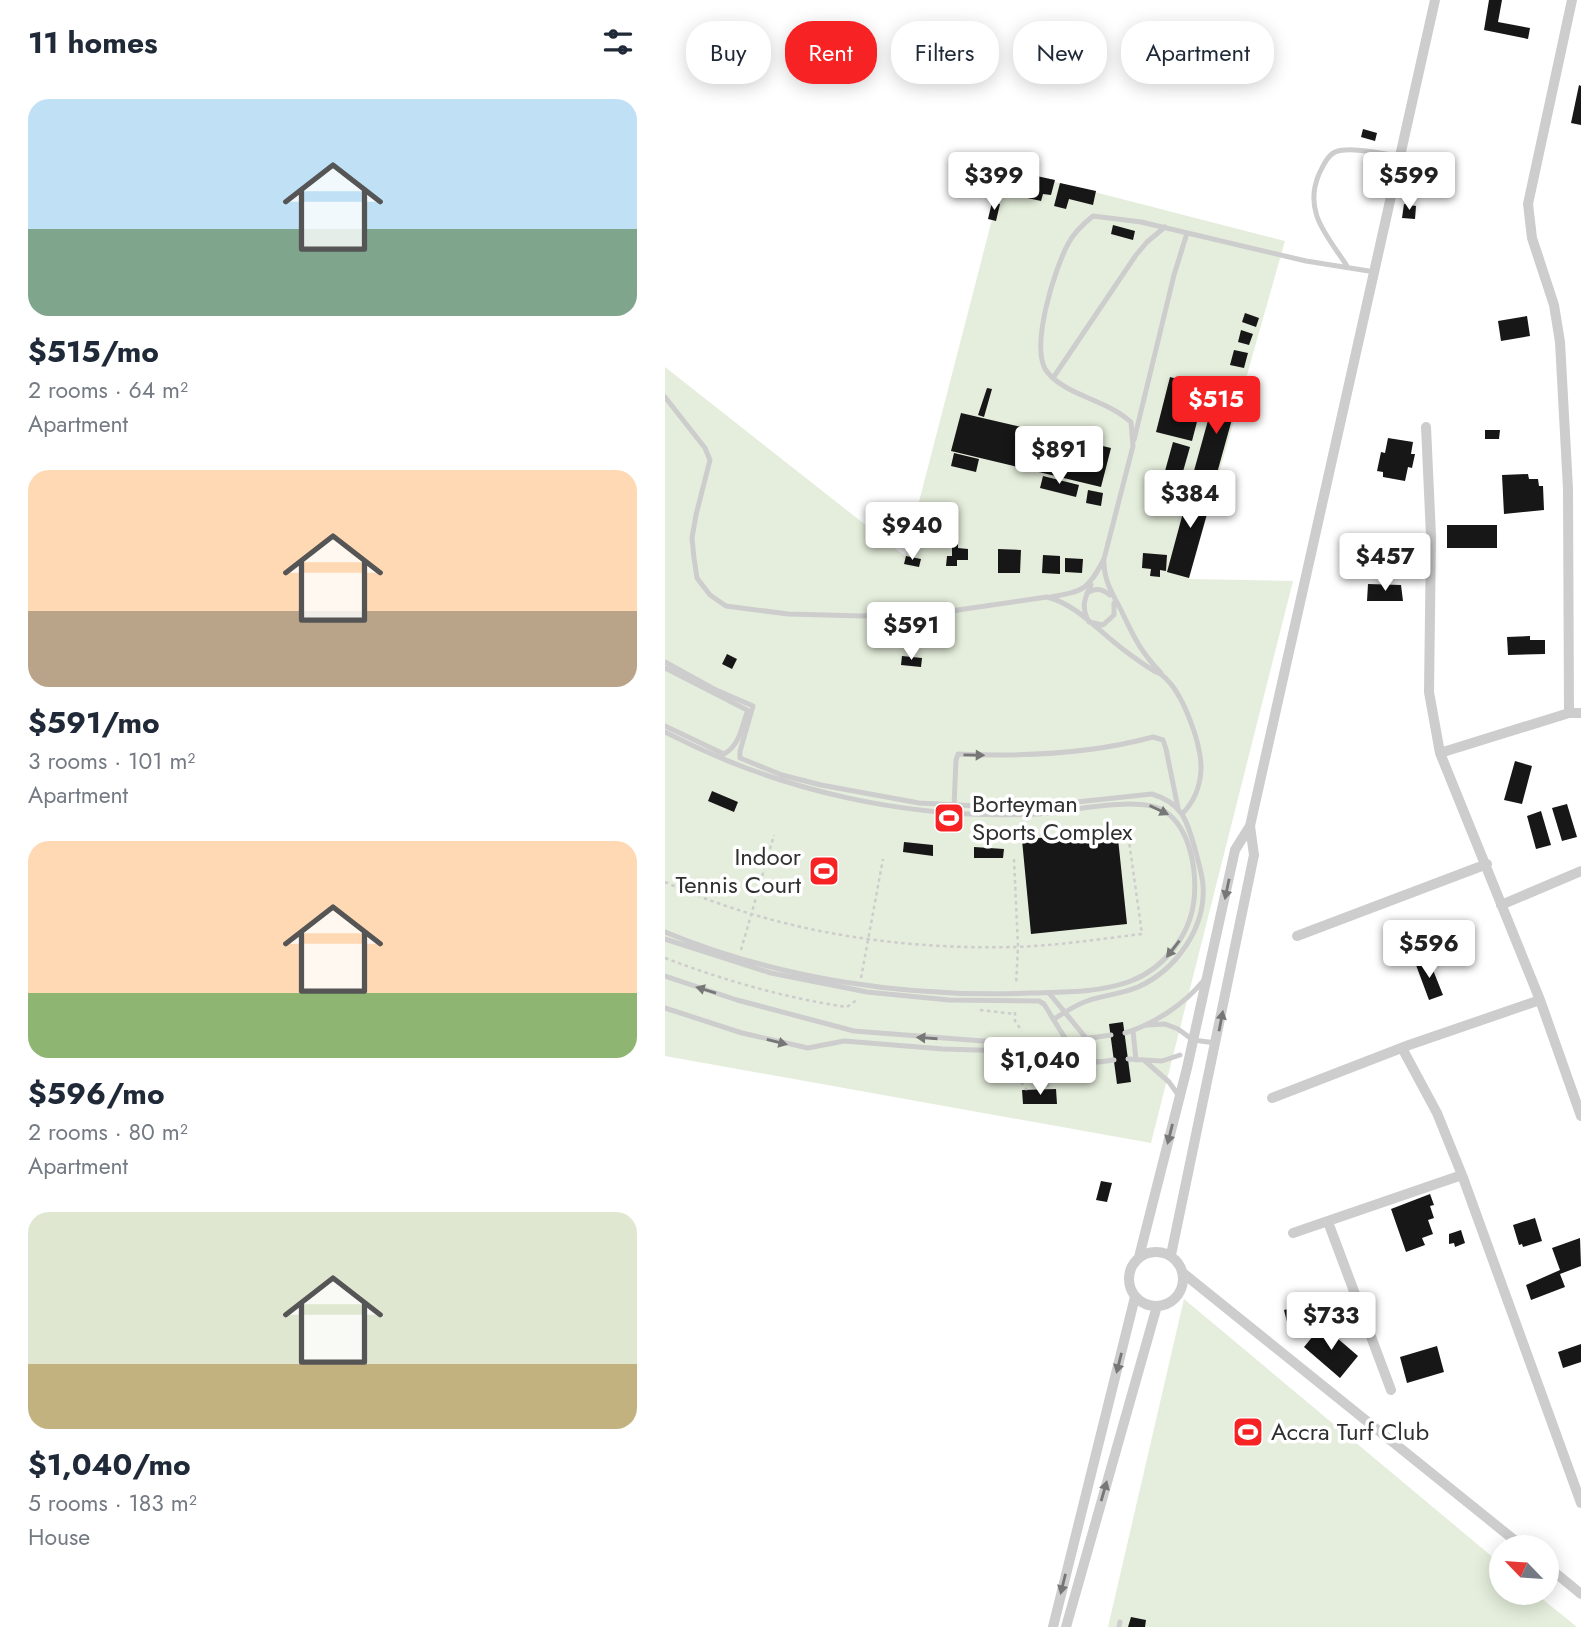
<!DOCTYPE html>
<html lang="en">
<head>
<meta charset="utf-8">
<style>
  body { margin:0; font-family:Jost,sans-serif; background:#f6f6f7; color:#1f2937; height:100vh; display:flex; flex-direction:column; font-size:26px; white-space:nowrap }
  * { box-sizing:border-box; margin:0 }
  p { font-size:23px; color:#747a83 }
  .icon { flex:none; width:38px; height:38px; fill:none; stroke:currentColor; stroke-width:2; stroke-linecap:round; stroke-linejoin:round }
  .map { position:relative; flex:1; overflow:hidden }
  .details { display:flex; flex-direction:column; background:#fff; width:665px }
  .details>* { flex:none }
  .hud { position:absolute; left:21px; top:21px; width:665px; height:63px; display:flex; gap:14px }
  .needle { width:46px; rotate:295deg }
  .controls { position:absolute; left:824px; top:1535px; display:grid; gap:14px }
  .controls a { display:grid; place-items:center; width:70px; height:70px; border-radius:50%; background:#fff; box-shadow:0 4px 18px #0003; font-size:35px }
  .price { position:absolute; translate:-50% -60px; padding:0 16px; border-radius:7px; background:#fff; color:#222; font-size:23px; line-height:46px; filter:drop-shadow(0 2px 4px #0008) }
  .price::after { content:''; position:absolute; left:50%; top:42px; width:21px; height:16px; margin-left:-10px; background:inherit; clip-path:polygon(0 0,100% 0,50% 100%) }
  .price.selected { background:#f62224; color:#fff }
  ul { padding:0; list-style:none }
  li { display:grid; align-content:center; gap:14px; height:371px; padding:0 28px }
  li span { display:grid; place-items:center; height:217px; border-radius:21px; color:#555 }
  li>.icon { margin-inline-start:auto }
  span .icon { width:126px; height:126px; fill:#fffc; stroke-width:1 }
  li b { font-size:30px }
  h2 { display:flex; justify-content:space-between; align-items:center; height:84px; padding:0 28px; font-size:30px }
  .chip { padding:0 24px; border-radius:28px; background:#fff; box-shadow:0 4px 18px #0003; font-size:24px; line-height:63px }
  .chip.selected { background:#f62224; color:#fff }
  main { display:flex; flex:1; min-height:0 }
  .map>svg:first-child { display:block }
  .green { fill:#e5eedc }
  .building { fill:#171717 }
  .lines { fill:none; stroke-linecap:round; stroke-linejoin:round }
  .path { stroke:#cdcdcd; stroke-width:2.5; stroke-dasharray:3.5 3.5; stroke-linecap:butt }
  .lane { stroke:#cdcdcd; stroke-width:5 }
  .street { stroke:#cdcdcd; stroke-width:10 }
  .oneway { fill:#777 }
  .labels { text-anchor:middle; stroke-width:7; stroke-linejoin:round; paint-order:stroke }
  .poi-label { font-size:24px; fill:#303030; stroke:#fff; text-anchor:start }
</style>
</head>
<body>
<main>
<section class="details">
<h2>11 homes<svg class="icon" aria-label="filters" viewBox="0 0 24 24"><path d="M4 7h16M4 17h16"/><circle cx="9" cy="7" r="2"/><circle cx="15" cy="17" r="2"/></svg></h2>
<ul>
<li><span style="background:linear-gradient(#bfe0f5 60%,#7fa58c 0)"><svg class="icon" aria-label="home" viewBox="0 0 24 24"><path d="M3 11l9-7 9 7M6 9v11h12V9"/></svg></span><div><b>$515/mo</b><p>2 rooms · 64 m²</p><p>Apartment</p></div></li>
<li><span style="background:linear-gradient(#ffd9b3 65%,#b9a48a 0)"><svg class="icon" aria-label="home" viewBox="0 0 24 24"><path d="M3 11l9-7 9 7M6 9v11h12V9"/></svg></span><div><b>$591/mo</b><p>3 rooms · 101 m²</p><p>Apartment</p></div></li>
<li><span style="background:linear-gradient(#ffd9b3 70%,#8fb573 0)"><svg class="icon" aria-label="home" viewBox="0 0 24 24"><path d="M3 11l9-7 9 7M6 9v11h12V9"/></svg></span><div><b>$596/mo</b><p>2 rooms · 80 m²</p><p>Apartment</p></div></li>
<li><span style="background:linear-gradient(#dfe7d0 70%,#c2b280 0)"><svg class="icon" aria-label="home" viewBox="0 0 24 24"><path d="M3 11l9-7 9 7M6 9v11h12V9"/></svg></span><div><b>$1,040/mo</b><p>5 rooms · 183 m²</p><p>House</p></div></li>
</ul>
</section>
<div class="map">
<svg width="916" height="1627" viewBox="0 0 916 1627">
  <rect width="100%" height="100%" fill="#fff"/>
  <path class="green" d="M340,169L620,241L524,579L628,581L486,1143L0,1056V367L240,556Z
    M519,1299L836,1564V1592L870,1593L912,1627H443Z"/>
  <path class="building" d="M824,0H837L833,22L865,28L863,39L819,30Z
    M914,85L916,86V125L906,123Z
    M698,129L712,133L710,141L696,137Z
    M340,169L390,180L386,195L378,194L376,201L335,192Z
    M395,183L431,191L428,205L404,199L401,209L389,206Z
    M327,202L335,204L331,221L323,219Z
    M739,204L751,206L750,219L737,218Z
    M448,225L470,231L468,240L446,234Z
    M580,313L594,318L591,327L577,322Z
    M862,316L865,336L836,341L833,321Z
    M576,330L588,334L584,345L573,342Z
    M569,350L583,353L579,368L565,365Z
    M505,377L541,387L527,441L491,432Z
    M322,388L327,389L319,417L313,415Z
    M552,388L574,394L549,484L527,478Z
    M296,413L446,448L436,487L286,451Z
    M820,430H835L834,439H820Z
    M723,438L748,442L746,454H750L747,468L743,467L740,481L718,477V472L712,471L716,452L720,453Z
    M508,442L525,447L517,475L500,471Z
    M289,453L314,459L311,472L286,466Z
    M863,474L864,479H873L874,486H878L879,510L839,514L837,475Z
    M378,476L414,485L411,497L375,488Z
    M526,483L549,489L524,578L502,572Z
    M423,490L438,493L436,506L421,503Z
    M782,525H832V548H782Z
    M287,543L293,544V548L303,549V560H292V566H281L282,556H287Z
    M333,549L356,550L355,573H333Z
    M478,553L502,555L501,571L495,570V577L485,576L486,569L477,568Z
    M378,555L395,556V574L377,573Z
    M241,556L256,559L254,567L239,564Z
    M400,558L418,559L417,573L400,572Z
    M703,584L736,585L738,601H702Z
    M865,636V640H880V654L843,655L842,637Z
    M62,654L72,659L67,669L57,664Z
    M237,656L257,658L256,667L236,665Z
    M850,761L867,766L857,804L839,800Z
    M47,791L73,802L69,812L43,801Z
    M902,804L912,837L897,841L887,808Z
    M876,811L886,845L871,849L862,816Z
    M452,829L462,924L366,934L357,840Z
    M239,842L268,845V856L238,852Z
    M309,847L339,849L338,858H309Z
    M764,960L778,995L764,1000L751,965Z
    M458,1022L466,1082L452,1084L444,1024Z
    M391,1089L392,1104H358L357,1090Z
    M436,1181L447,1183L442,1202L431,1200Z
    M765,1194L769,1205L765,1206L769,1218L763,1220L768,1234L757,1238L760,1245L741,1252L726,1209Z
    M870,1218L877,1241L858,1247L857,1244L854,1245L848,1225Z
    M796,1230L800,1243L790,1247L789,1243L784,1244V1234Z
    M915,1238L916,1266L895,1274L900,1287L866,1300L861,1285L895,1270L887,1248Z
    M631,1307L634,1319L622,1322L619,1310Z
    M657,1325L693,1356L675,1378L639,1347Z
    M916,1344V1362L898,1368L893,1352Z
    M772,1346L779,1372L742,1383L735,1357Z
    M466,1617L481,1620L480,1627H463Z"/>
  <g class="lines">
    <path class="path" d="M349,859L353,947L351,985
      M0,882C109,931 231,950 349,947C391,946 434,939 477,934L464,841
      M76,950L109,835
      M0,958C58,980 120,998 182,1007L193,999
      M196,978L218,859
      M315,1010L350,1014
      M350,1012V1021L357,1031
      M354,1061L346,1069L362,1090
      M363,1061L382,1069L383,1088"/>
    <path class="lane" d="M682,266C662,235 638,212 654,174C658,166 662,156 670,152C685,146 718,154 735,156
      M388,378L471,255L482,242L500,227
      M0,397L40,448L45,460L31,515L27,538L29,558L32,578L45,595L61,606L123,614L198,616L286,611L382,597C409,604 428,625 449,642C462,653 475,662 489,671C492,673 496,673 498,676C518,692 537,745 536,770C535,787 529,802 517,814
      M469,440L509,275L522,233
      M439,562C439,580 447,593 455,608C468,635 474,650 496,673
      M426,585C419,599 416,608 424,622L438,625L449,615V603
      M422,593C431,587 437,589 445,595
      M386,597C419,591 423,590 439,559L468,446L466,422C440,399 403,396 383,373C363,351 390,268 403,244C409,232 418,224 428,216L476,222L641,261L710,272
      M0,662L49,689L88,706L75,751V758L117,775L156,785L254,803L355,808L487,794C517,803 522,820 530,849C533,861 537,873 538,885C541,928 511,970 473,987C457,994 438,995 422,1001C410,1005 399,1013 389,1019
      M0,668L82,710V713C76,728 75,745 59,754L0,726
      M0,732C114,791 243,820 371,814C403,812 476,794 501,812C526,830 532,872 529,900C525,936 499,968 466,981C434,993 398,992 365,993C241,998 114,979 0,932
      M289,806L291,760L293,754C358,757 425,754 488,737L498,740L501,749L513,808
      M0,939L106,973L202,992L284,1000L374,1001L379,1004C388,1018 406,1052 420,1060C429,1064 440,1061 449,1060
      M0,976L72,1000L189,1031L318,1041H404L446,1035
      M384,993L421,1038
      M0,1008L77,1033L143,1048L179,1041L278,1049L383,1052L401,1042
      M482,1025L500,1024L513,1029L528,1040L551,1043
      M468,1031L471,1060
      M460,1033C489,1024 520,1004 539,980
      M463,1059L497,1061L515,1055
      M480,1061L504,1082L514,1096
      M454,1627L455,1622"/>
    <path class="street" d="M761,427L766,536L764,692L775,753L875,1000L916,1116
      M904,713L903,489L895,342L889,305L867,238L863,204L907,0
      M775,753L904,713H916
      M836,905L916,871
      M632,936L822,864
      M737,1048L772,1113L797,1175L916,1503
      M607,1098L744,1045L875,1000
      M663,1222L726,1390
      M628,1233L797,1175
      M464 1279a27 27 0 1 1 54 0a27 27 0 1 1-54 0Z
      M506,1255L589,855L585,826
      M474,1257L522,1068L570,850L585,826L770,0
      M518,1273L858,1547
      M882,1566L916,1594
      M388,1627L470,1297
      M401,1627L492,1306"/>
  </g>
  <defs><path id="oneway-solid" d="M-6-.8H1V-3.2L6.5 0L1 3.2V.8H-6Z" transform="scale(1.75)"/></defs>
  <g class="oneway">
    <use href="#oneway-solid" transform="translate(309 755) rotate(1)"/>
    <use href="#oneway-solid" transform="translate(494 810) rotate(26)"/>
    <use href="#oneway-solid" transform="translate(562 889) rotate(102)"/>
    <use href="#oneway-solid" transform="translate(508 949) rotate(128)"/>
    <use href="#oneway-solid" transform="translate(41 990) rotate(-163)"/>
    <use href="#oneway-solid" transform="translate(556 1021) rotate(-79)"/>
    <use href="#oneway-solid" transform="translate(262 1038) rotate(-176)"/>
    <use href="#oneway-solid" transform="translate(112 1042) rotate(14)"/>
    <use href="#oneway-solid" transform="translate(505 1134) rotate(104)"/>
    <use href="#oneway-solid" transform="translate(454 1363) rotate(104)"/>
    <use href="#oneway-solid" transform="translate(439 1491) rotate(-74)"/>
    <use href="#oneway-solid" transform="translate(398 1584) rotate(104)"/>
  </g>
  <defs>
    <g id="stadium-square" transform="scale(1.575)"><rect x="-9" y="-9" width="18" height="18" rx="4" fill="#f62224" stroke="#fff"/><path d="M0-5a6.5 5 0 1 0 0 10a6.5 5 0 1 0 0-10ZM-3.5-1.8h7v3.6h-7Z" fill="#fff"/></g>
  </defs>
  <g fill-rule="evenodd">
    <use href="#stadium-square" x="284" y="818"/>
    <use href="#stadium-square" x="159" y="871"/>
    <use href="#stadium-square" x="583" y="1432"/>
  </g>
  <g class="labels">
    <g class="poi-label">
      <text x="307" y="812">Borteyman<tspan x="307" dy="28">Sports Complex</tspan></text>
      <text x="136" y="865" text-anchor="end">Indoor<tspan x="136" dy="28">Tennis Court</tspan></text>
      <text x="606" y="1440">Accra Turf Club</text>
    </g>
  </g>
</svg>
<div class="controls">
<a><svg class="needle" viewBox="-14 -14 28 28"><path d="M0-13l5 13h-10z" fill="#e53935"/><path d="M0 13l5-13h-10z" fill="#747a83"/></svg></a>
</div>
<b class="price" style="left:329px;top:212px">$399</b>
<b class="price" style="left:744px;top:212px">$599</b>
<b class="price selected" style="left:551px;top:436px">$515</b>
<b class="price" style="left:394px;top:486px">$891</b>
<b class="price" style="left:525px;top:530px">$384</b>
<b class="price" style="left:247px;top:562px">$940</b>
<b class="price" style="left:720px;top:593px">$457</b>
<b class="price" style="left:246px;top:662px">$591</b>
<b class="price" style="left:764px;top:980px">$596</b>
<b class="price" style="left:375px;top:1097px">$1,040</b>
<b class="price" style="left:666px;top:1352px">$733</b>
<div class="hud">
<a class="chip">Buy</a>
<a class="chip selected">Rent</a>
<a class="chip">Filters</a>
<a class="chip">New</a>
<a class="chip">Apartment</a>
</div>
</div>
</main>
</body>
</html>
